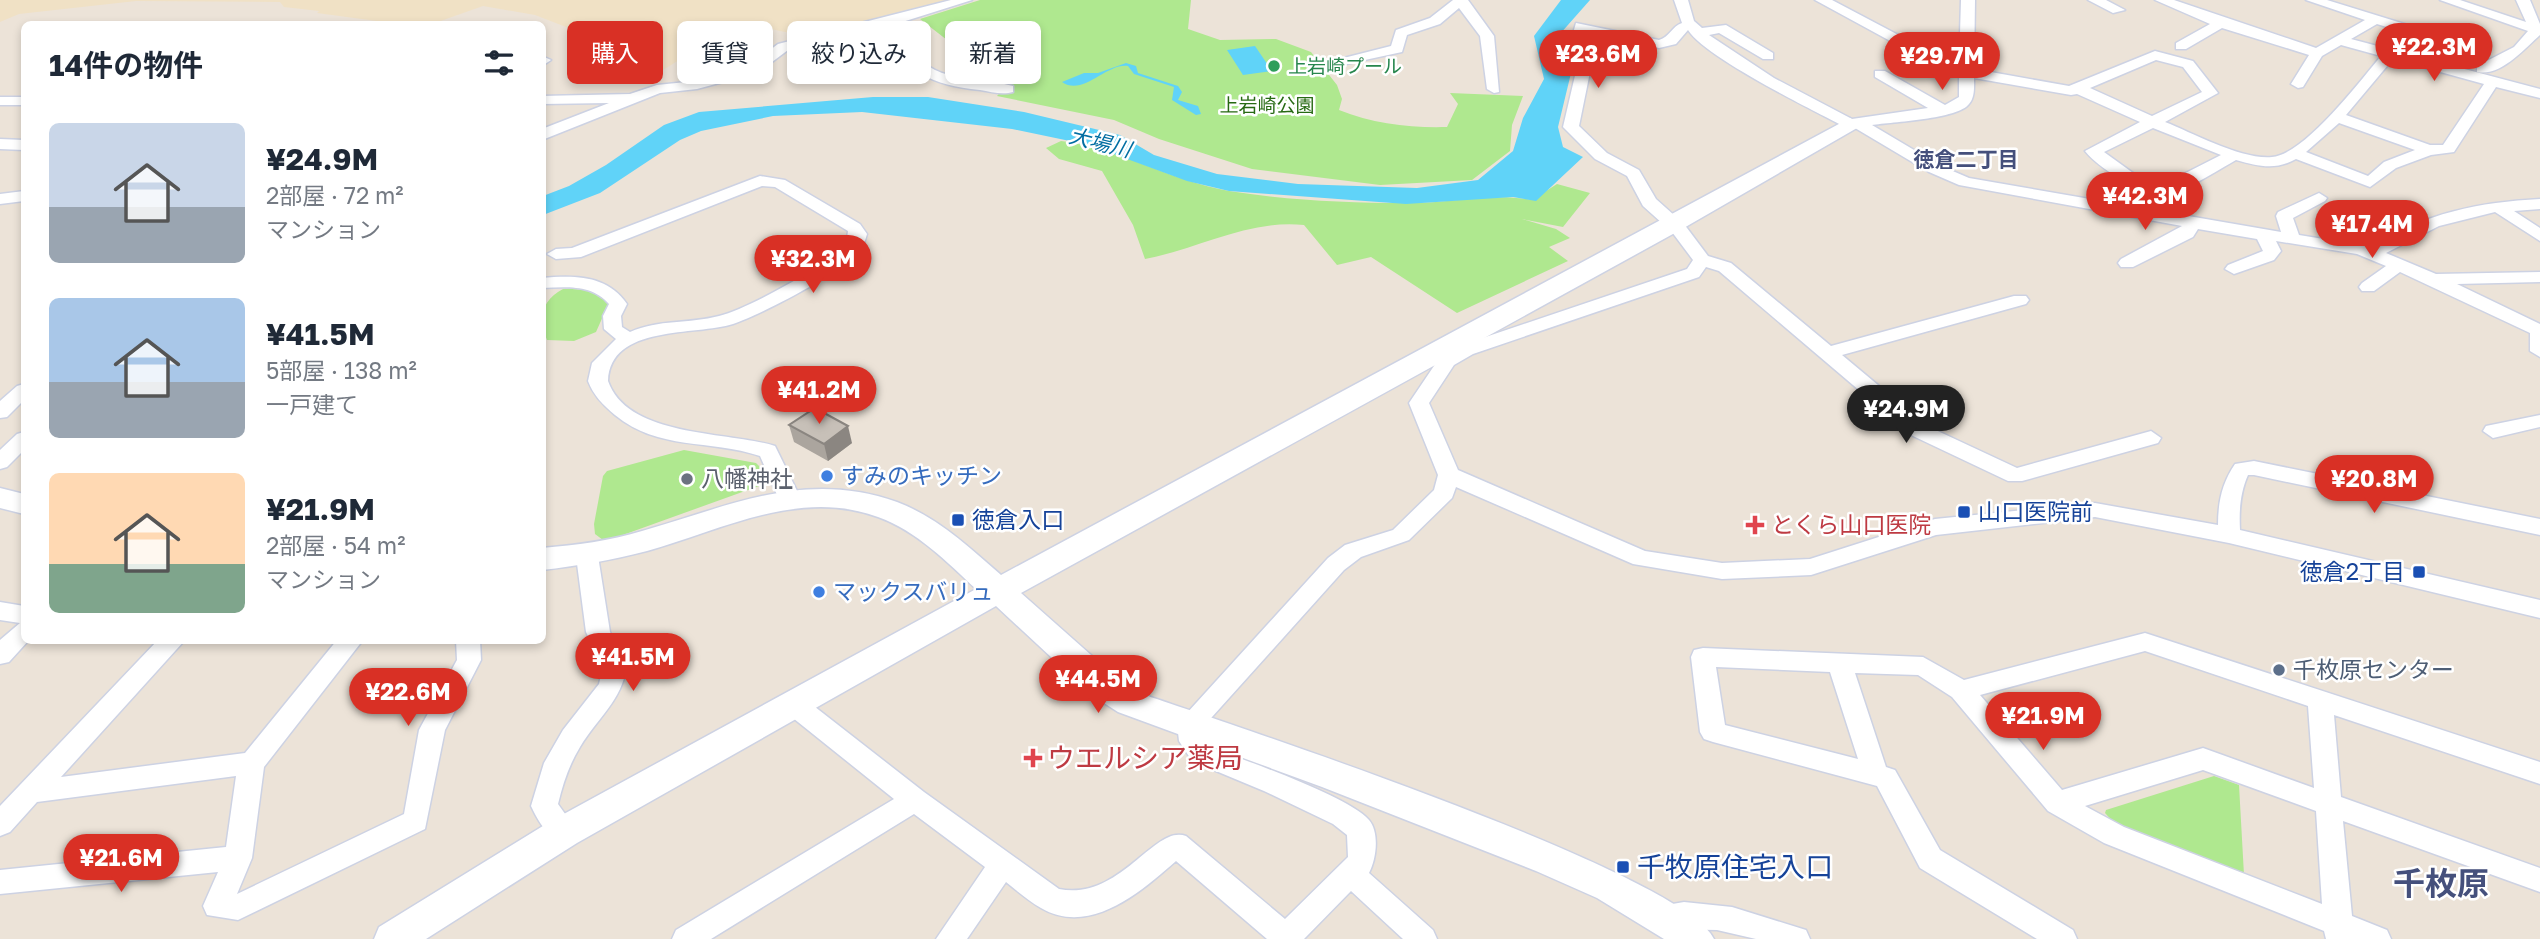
<!DOCTYPE html>
<html lang="ja">
<head>
<meta charset="utf-8">
<style>
  body { margin:0; font-family:"Golos Text","Noto Sans JP",sans-serif; background:#f2f2f3; color:#1f2937; height:100vh; display:flex; flex-direction:column; font-size:26px; white-space:nowrap }
  * { box-sizing:border-box; margin:0 }
  p { font-size:23px; color:#747a83 }
  .icon { flex:none; width:38px; height:38px; fill:none; stroke:currentColor; stroke-width:2; stroke-linecap:round; stroke-linejoin:round }
  .map { position:relative; flex:1; overflow:hidden }
  .panel { position:absolute; left:21px; top:21px; width:525px; height:623px; display:flex; flex-direction:column; background:#fff; border-radius:10px; box-shadow:0 4px 10px #0003 }
  .panel>* { flex:none }
  .banner { position:absolute; left:567px; top:21px; width:665px; height:63px; display:flex; gap:14px }
  .price { position:absolute; translate:-50% -60px; padding:0 16px; border-radius:24px; background:#d93025; color:#fff; font-size:23px; line-height:46px; filter:drop-shadow(0 2px 4px #0008) }
  .price::after { content:''; position:absolute; left:50%; top:42px; width:21px; height:16px; margin-left:-10px; background:inherit; clip-path:polygon(0 0,100% 0,50% 100%) }
  .price.current { background:#222; color:#fff }
  ul { padding:0; list-style:none }
  li { display:flex; align-items:center; gap:21px; height:175px; padding:0 28px }
  li span { display:grid; place-items:center; flex:none; width:196px; height:140px; border-radius:10px; color:#555 }
  li>.icon { margin-inline-start:auto }
  span .icon { width:84px; height:84px; fill:#fffc; stroke-width:1 }
  li b { font-size:30px }
  h2 { display:flex; justify-content:space-between; align-items:center; height:84px; padding:0 28px; font-size:30px }
  .chip { padding:0 24px; border-radius:10px; background:#fff; box-shadow:0 4px 10px #0003; font-size:24px; line-height:63px }
  .chip.current { background:#d93025; color:#fff }
  .map>svg:first-child { display:block }
  .education { fill:#f0e1c5 }
  .green { fill:#afe88f }
  .water { fill:#60d3f8 }
  .lines { fill:none; stroke-linecap:round; stroke-linejoin:round }
  .street-casing { stroke:#cdd2e3; stroke-width:3 }
  .secondary-casing { stroke:#cdd2e3; stroke-width:3 }
  .street { fill:#fff; fill-rule:evenodd }
  .secondary { fill:#fff; fill-rule:evenodd }
  .wall { fill:#aba59e }
  .shaded-wall { fill:#8b8681 }
  .building { fill:#c7c0b8; stroke:#8b8681; stroke-width:2 }
  .leisure-dot { fill:#2e9e5b; stroke:#fff; stroke-width:2.5 }
  .shop-dot { fill:#3f7fe0; stroke:#fff; stroke-width:2.5 }
  .worship-dot { fill:#6b7280; stroke:#fff; stroke-width:2.5 }
  .transit-dot { fill:#1a4fb4; stroke:#fff; stroke-width:2.5 }
  .health-dot { fill:#e0444e; stroke:#fff; stroke-width:2.5 }
  .service-dot { fill:#5c6f8a; stroke:#fff; stroke-width:2.5 }
  .labels { text-anchor:middle; stroke-width:5; stroke-linejoin:round; paint-order:stroke }
  .far-leisure-label { font-size:19px; fill:#27864d; stroke:#fff; text-anchor:start }
  .far-park-label { font-size:19px; fill:#276a13; stroke:#fff }
  .far-water-label { font-size:21px; font-style:italic; fill:#026ea2; stroke:#fff }
  .far-neighbourhood-label { font-size:21px; font-weight:bold; fill:#45507c; stroke:#fff }
  .shop-label { font-size:23px; fill:#366cbe; stroke:#fff; text-anchor:start }
  .worship-label { font-size:23px; fill:#5b616d; stroke:#fff; text-anchor:start }
  .transit-label { font-size:23px; fill:#164399; stroke:#fff; text-anchor:start }
  .health-label { font-size:23px; fill:#be3a42; stroke:#fff; text-anchor:start }
  .service-label { font-size:23px; fill:#4e5e75; stroke:#fff; text-anchor:start }
  .near-health-label { font-size:28px; fill:#be3a42; stroke:#fff; text-anchor:start }
  .near-transit-label { font-size:28px; fill:#164399; stroke:#fff; text-anchor:start }
  .near-quarter-label { font-size:32px; font-weight:bold; fill:#45507c; stroke:#fff }
</style>
</head>
<body>
<div class="map">
<svg width="2540" height="939" viewBox="0 0 2540 939">
  <rect width="100%" height="100%" fill="#ece3d8"/>
  <path class="education" d="M0,0H958L820,34H795L746,24L730,28L644,82L589,71L579,32L535,15L483,6L432,24H399L317,13L319,11L284,7L280,2L136,1L19,14L0,22Z"/>
  <path class="green" d="M980,0H1191L1188,29L1220,40L1276,39L1311,52L1337,85L1342,99L1339,110C1373,124 1411,128 1447,127L1458,104L1450,93L1523,96L1512,125L1510,151L1472,180L1380,185L1252,169L1159,139L1114,120L997,96L1011,80L956,47L920,19Z
    M1061,141C1119,148 1171,181 1229,191C1286,200 1347,203 1405,203C1447,204 1490,192 1532,200L1557,184L1590,193L1563,227L1522,219L1556,229L1570,238L1549,247L1568,261L1457,313L1371,257L1337,265L1304,225C1249,219 1198,249 1145,259L1133,225L1102,171L1059,159L1046,148Z
    M563,289C578,289 602,289 608,305L596,332L574,341L547,340C538,318 541,301 563,289Z
    M684,450L756,463L760,467L759,486L609,540H603L595,534L594,524L603,476L607,471Z
    M2214,776L2239,785L2244,875L2117,826L2105,813L2106,810Z"/>
  <path class="water" d="M1561,0H1590L1552,43L1564,64L1572,69L1558,127L1563,147L1583,157L1536,201L1513,197L1406,204L1229,191L1187,181L1089,145L1012,129L862,112L773,116L701,131L680,140L600,193L543,215V196L569,186L606,165L664,125L699,112L873,97H928L1024,112L1120,135L1154,155L1217,174L1298,184L1417,188L1478,180L1513,151L1523,118L1544,79L1534,36Z
    M1255,46L1272,71L1243,75L1227,50Z
    M1126,63L1136,66L1138,73L1178,86L1182,92L1178,100L1198,106L1201,114L1196,115L1172,100L1174,87L1134,74L1128,66C1106,63 1083,97 1062,82L1084,73H1098Z"/>
  <g class="lines">
    <g class="street-casing">
      <path id="street" d="M951,0H972L896,24C929,89 954,71 1013,86V92C1003,95 991,92 980,90C931,85 906,73 884,27L788,50L764,68L738,78L697,89L660,93L542,140V129L609,103L542,104V96L630,94L657,85L696,81L754,62L778,44Z
        M1453,0H1468L1494,36L1499,92L1494,93L1487,89L1480,36L1459,8L1440,24L1407,35L1402,52L1323,69L1316,65L1391,46L1396,30L1430,18Z
        M1674,0H1688L1694,21L1702,28L1726,25L1773,53V59H1763L1719,33L1709,35L1774,78L1852,119L1928,108L1875,77V71H1885L1945,105L1959,97V75L1949,73L1815,0H1832L1959,67L1961,0H1975L1974,69L2069,86L2155,51L2193,61L2218,93L2165,122C2193,133 2242,160 2272,157C2304,155 2360,81 2381,56L2341,45L2322,56L2303,87L2298,88L2291,84L2309,55L2222,28L2186,49H2176V43L2210,24L2155,0H2174L2316,48L2365,20L2306,0H2327L2479,47L2481,50L2474,54L2377,24L2351,39L2540,89V98L2496,87L2454,152L2431,155L2396,168L2370,187L2296,159C2275,171 2258,166 2236,160C2190,186 2164,210 2115,176C2105,169 2093,161 2085,151L2140,122L2077,94L2071,95L1974,78C1974,87 1975,97 1969,104C1958,119 1892,122 1872,125L1941,166L1969,178L2281,232L2276,216L2278,212L2319,193L2327,198L2325,201L2293,218L2299,235L2372,247C2424,213 2480,202 2540,199V209L2514,211L2540,228V241L2495,212L2439,226L2386,253L2436,274L2540,272V282L2457,284L2540,324V357L2530,351V333L2400,272L2374,291H2362L2359,287L2362,283L2386,266L2357,254L2276,241L2281,251L2274,260L2234,274L2225,269L2228,265L2263,251L2257,239L2198,229L2193,237L2133,267H2121L2118,263L2121,259L2182,226L1959,185L1929,172L1855,128L1845,127C1811,109 1706,58 1688,30L1676,44L1659,48L1587,31L1585,40L1591,67L1579,126L1607,153L1639,170L1656,199L1684,224L1708,256L1731,263L1831,346L2014,296H2026L2029,300L2026,304L1842,355L1927,426L2017,468L2151,431L2161,438L2158,443L2022,481H2008L1913,436L1719,271L1706,267L1699,277L1473,354L1454,365L1429,403L1458,470L1645,551L1722,563L1810,559L1935,519L2095,503L2218,525C2218,502 2222,483 2235,464L2254,461L2540,519V535L2254,475H2248C2240,493 2239,511 2240,530L2540,600V618L2229,543L2095,517L1936,535L1811,575L1722,579L1633,564L1456,487L1452,498L1409,540L1361,557L1344,570L1203,727L1204,739L1210,747C1244,760 1348,796 1369,820C1380,833 1376,860 1369,873L1433,930L1437,939H1403L1351,891L1304,939H1267L1176,861C1142,891 1090,937 1041,908C1029,901 1017,891 1006,882L967,939H936L985,867L914,814L711,939H672L676,930L894,799L783,710L780,703L783,696L792,693L801,696L924,792L1059,889C1121,901 1154,824 1186,836L1285,919L1348,857L1347,835L1333,824L1264,791L1192,761L1179,741L1177,724L1328,558L1345,545L1393,530L1434,490L1438,475L1409,403L1440,357L1459,346L1687,269L1693,260L1672,232L1643,206L1627,176L1595,159L1563,127L1577,67L1571,40L1576,23L1659,40C1670,37 1672,26 1682,23ZM2393,59L2484,84L2443,145H2430L2346,115ZM2156,60L2183,67L2202,92L2152,116L2090,88ZM2339,123L2415,150L2384,162L2368,176L2306,152ZM2153,128L2221,155L2162,185L2140,178L2104,152Z
        M2088,0H2106L2125,10L2113,13Z
        M2440,0H2460L2526,22L2516,0H2530L2540,24V35C2525,48 2501,77 2477,72V66L2514,47L2528,31Z
        M542,56L551,60L542,66Z
        M0,97H24V105H0Z
        M0,139L24,140V150L0,149Z
        M760,176L785,180L860,224L867,234C865,241 863,248 858,253C839,274 760,315 733,324C696,336 610,324 608,381C628,438 728,431 775,446L800,497L797,502H781L778,497L760,456C709,439 659,451 615,415C604,406 593,395 588,381L592,363L616,339L604,329L603,316L609,304C592,284 566,287 542,288V278C575,275 607,275 627,304L621,316L622,327L630,332C659,319 689,324 719,316C750,308 822,267 846,246L848,231L775,187L762,186L581,257L556,259L547,254L556,249L572,248Z
        M24,191V201L0,204V194Z
        M24,384V400L7,417L0,418V401L17,386Z
        M2540,415V427L2493,438L2483,431L2486,426Z
        M24,432V450L7,467L0,469V450L17,434Z
        M587,548L595,550L598,556L610,632L627,666C621,702 598,717 580,747C569,765 563,783 558,804L578,832L574,840C553,848 539,823 531,806L544,763L563,730L599,684L603,666L586,632L576,556L579,550Z
        M0,602L24,606V640H29L9,662L0,664V640L20,623L0,620Z
        M2145,633L2540,762V784L2334,715L2341,797L2540,868V892L2343,821L2352,916L2387,930L2391,939H2326L2324,931L2104,843L2048,811L1952,697L1918,675L1855,673L1886,767L1895,770L1940,850L2073,930L2077,939H2037L1920,868L1877,786L1713,742L1704,739L1700,732L1691,657L1694,650L1703,648L1923,657L1964,680ZM2145,651L2308,706L2314,788L2203,748L2062,790L1980,695ZM1716,667L1830,672L1858,759L1725,725ZM2203,770L2316,811L2322,904L2124,827L2085,806Z
        M158,640H185L61,777L245,753L337,640H363L264,767L252,858L237,894L404,814L419,730L457,660L456,640H480L481,660L445,730L425,829L238,920L207,915L203,906L218,872L0,894V870L226,847L236,776L37,802L10,832L0,836V806Z
        M1684,902L1732,907L1806,930L1810,939H1756L1717,930L1665,929L1655,925L1651,916L1655,907Z"/>
    </g>
    <g class="secondary-casing">
      <path id="secondary" d="M1850,118L1860,124L1857,128L1682,229L1021,593L1117,678L1142,694C1232,725 1684,873 1714,939H1664L1597,898L1536,871L1322,787L1118,712L1093,696L996,606L577,843L426,939H374L379,927L551,821L976,589C947,562 917,531 878,517C799,488 722,530 647,551C612,560 578,566 542,570V548C577,545 609,541 642,531C730,506 805,469 897,502C937,517 969,547 1001,575Z
        M0,488L24,494V514L0,508Z"/>
    </g>
    <use href="#street" class="street"/>
    <use href="#secondary" class="secondary"/>
  </g>
  <path class="wall" d="M789,425L852,443L828,461L794,442Z"/>
  <path class="shaded-wall" d="M848,426L852,443L828,461L824,444Z"/>
  <path class="building" d="M815,408L848,426L824,444L789,425Z"/>
  <circle class="leisure-dot" cx="1274" cy="66" r="7"/>
  <g class="shop-dot">
    <circle cx="827" cy="476" r="7"/>
    <circle cx="819" cy="592" r="7"/>
  </g>
  <circle class="worship-dot" cx="687" cy="479" r="7"/>
  <g class="transit-dot">
    <rect x="1957" y="505" width="14" height="14" rx="3.5"/>
    <rect x="951" y="513" width="14" height="14" rx="3.5"/>
    <rect x="2412" y="565" width="14" height="14" rx="3.5"/>
    <rect x="1616" y="860" width="14" height="14" rx="3.5"/>
  </g>
  <g class="health-dot">
    <path d="M1751.5 514.5h7v7h7v7h-7v7h-7v-7h-7v-7h7z"/>
    <path d="M1029.5 747.5h7v7h7v7h-7v7h-7v-7h-7v-7h7z"/>
  </g>
  <circle class="service-dot" cx="2279" cy="670" r="7"/>
  <g class="labels">
    <g class="far-leisure-label">
      <text x="1288" y="73">上岩崎プール</text>
    </g>
    <g class="far-park-label">
      <text x="1267" y="112">上岩崎公園</text>
    </g>
    <g class="far-water-label">
      <text transform="translate(1100 143) rotate(14)" y="7">大場川</text>
    </g>
    <g class="far-neighbourhood-label">
      <text x="1966" y="167">徳倉二丁目</text>
    </g>
    <g class="shop-label">
      <text x="841" y="484">すみのキッチン</text>
      <text x="833" y="600">マックスバリュ</text>
    </g>
    <g class="worship-label">
      <text x="701" y="487">八幡神社</text>
    </g>
    <g class="transit-label">
      <text x="1978" y="520">山口医院前</text>
      <text x="972" y="528">徳倉入口</text>
      <text x="2405" y="580" text-anchor="end">徳倉2丁目</text>
    </g>
    <g class="health-label">
      <text x="1771" y="533">とくら山口医院</text>
    </g>
    <g class="service-label">
      <text x="2293" y="678">千枚原センター</text>
    </g>
    <g class="near-health-label">
      <text x="1047" y="768">ウエルシア薬局</text>
    </g>
    <g class="near-transit-label">
      <text x="1637" y="877">千牧原住宅入口</text>
    </g>
    <g class="near-quarter-label">
      <text x="2441" y="895">千枚原</text>
    </g>
  </g>
</svg>
<b class="price" style="left:2434px;top:83px">¥22.3M</b>
<b class="price" style="left:1598px;top:90px">¥23.6M</b>
<b class="price" style="left:1942px;top:92px">¥29.7M</b>
<b class="price" style="left:2145px;top:232px">¥42.3M</b>
<b class="price" style="left:2372px;top:260px">¥17.4M</b>
<b class="price" style="left:813px;top:295px">¥32.3M</b>
<b class="price" style="left:819px;top:426px">¥41.2M</b>
<b class="price current" style="left:1906px;top:445px">¥24.9M</b>
<b class="price" style="left:2374px;top:515px">¥20.8M</b>
<b class="price" style="left:633px;top:693px">¥41.5M</b>
<b class="price" style="left:1098px;top:715px">¥44.5M</b>
<b class="price" style="left:408px;top:728px">¥22.6M</b>
<b class="price" style="left:2043px;top:752px">¥21.9M</b>
<b class="price" style="left:121px;top:894px">¥21.6M</b>
<div class="banner">
<a class="chip current">購入</a>
<a class="chip">賃貸</a>
<a class="chip">絞り込み</a>
<a class="chip">新着</a>
</div>
<section class="panel">
<h2>14件の物件<svg class="icon" aria-label="filters" viewBox="0 0 24 24"><path d="M4 7h16M4 17h16"/><circle cx="9" cy="7" r="2"/><circle cx="15" cy="17" r="2"/></svg></h2>
<ul>
<li><span style="background:linear-gradient(#c9d6e8 60%,#9aa5b1 0)"><svg class="icon" aria-label="home" viewBox="0 0 24 24"><path d="M3 11l9-7 9 7M6 9v11h12V9"/></svg></span><div><b>¥24.9M</b><p>2部屋 · 72 m²</p><p>マンション</p></div></li>
<li><span style="background:linear-gradient(#a9c7e8 60%,#9aa5b1 0)"><svg class="icon" aria-label="home" viewBox="0 0 24 24"><path d="M3 11l9-7 9 7M6 9v11h12V9"/></svg></span><div><b>¥41.5M</b><p>5部屋 · 138 m²</p><p>一戸建て</p></div></li>
<li><span style="background:linear-gradient(#ffd9b3 65%,#7fa58c 0)"><svg class="icon" aria-label="home" viewBox="0 0 24 24"><path d="M3 11l9-7 9 7M6 9v11h12V9"/></svg></span><div><b>¥21.9M</b><p>2部屋 · 54 m²</p><p>マンション</p></div></li>
</ul>
</section>
</div>
</body>
</html>
